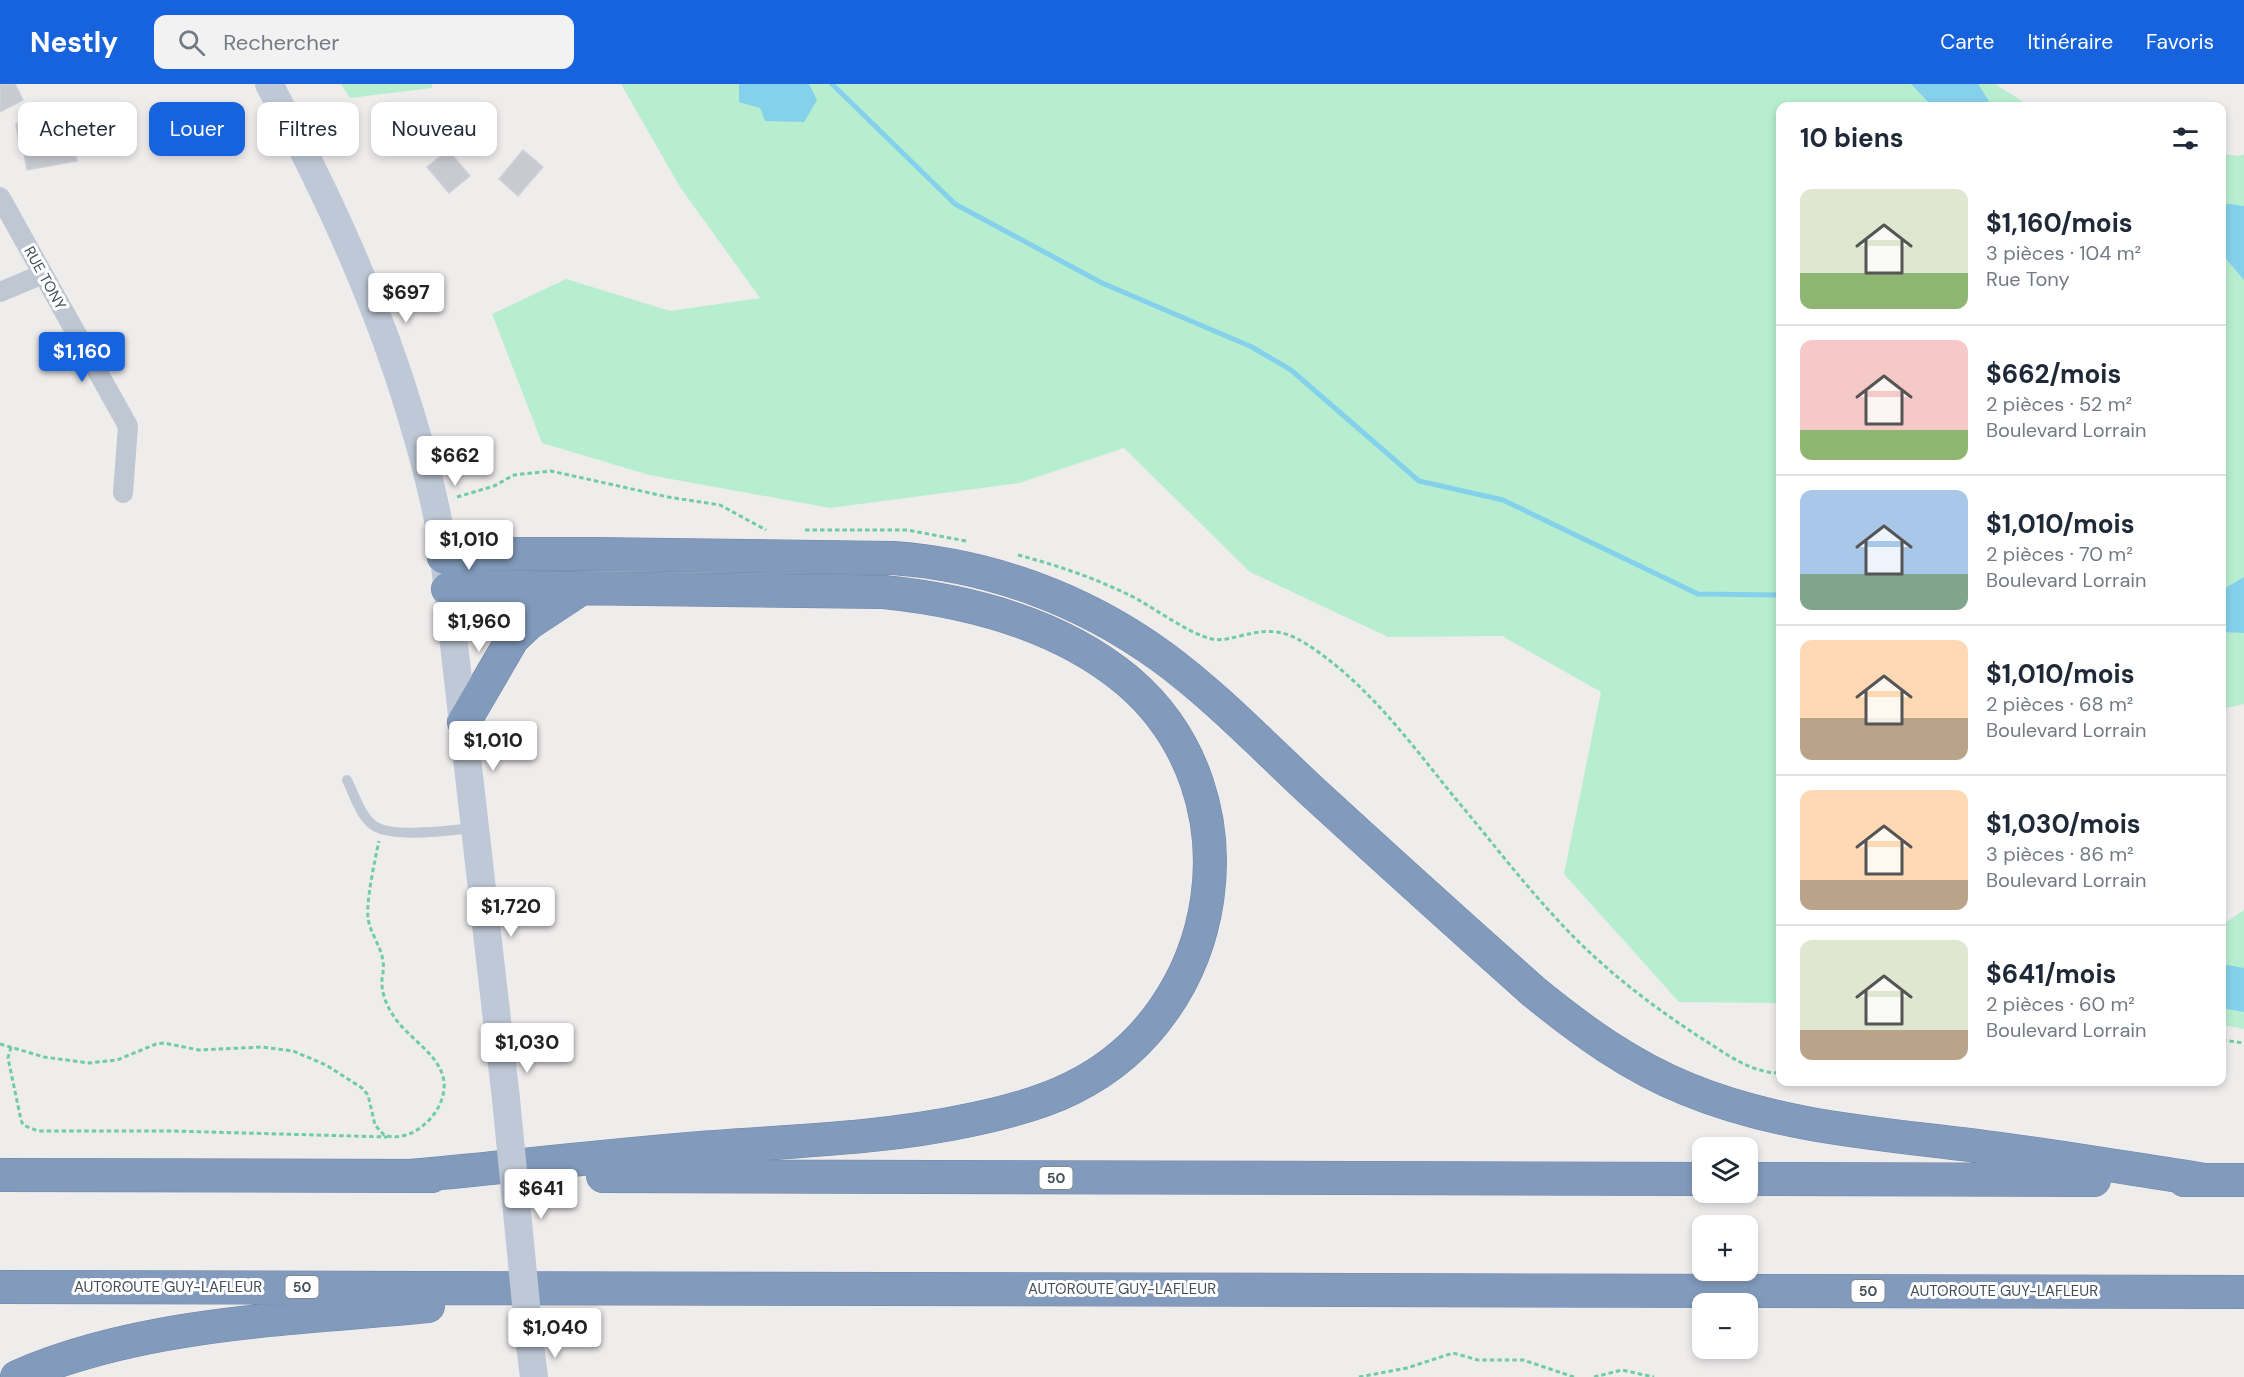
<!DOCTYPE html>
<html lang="fr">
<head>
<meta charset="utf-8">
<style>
  body { margin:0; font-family:"DM Sans",sans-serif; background:#f2f2f3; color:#1f2937; height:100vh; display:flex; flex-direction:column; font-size:22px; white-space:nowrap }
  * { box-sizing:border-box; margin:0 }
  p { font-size:20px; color:#747a83 }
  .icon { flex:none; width:33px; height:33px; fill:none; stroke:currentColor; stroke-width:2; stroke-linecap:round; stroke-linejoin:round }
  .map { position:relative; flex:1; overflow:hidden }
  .sheet { position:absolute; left:1776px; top:18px; width:450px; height:984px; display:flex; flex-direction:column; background:#fff; border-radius:12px; box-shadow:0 3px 9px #0003 }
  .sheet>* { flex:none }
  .top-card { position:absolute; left:18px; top:18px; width:570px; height:54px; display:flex; gap:12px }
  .controls { position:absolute; left:1692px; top:1053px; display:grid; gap:12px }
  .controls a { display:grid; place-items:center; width:66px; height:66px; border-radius:12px; background:#fff; box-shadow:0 3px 9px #0003; font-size:30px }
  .price { position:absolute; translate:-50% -51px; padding:0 14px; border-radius:6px; background:#fff; color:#222; font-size:20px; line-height:39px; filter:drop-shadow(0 2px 3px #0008) }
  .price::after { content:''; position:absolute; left:50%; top:36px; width:18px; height:14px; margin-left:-9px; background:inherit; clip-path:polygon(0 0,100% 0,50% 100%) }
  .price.active { background:#1763dd; color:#fff }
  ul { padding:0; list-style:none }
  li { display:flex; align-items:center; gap:18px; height:150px; padding:0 24px }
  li+li { border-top:2px solid #e0e1e3 }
  li span { display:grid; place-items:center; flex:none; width:168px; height:120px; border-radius:12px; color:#555 }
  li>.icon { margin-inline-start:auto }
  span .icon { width:72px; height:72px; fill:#fffc; stroke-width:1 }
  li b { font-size:26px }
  h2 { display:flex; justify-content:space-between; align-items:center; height:72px; padding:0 24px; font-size:26px }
  .tag { padding:0 21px; border-radius:12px; background:#fff; box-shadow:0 3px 9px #0003; font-size:21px; line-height:54px }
  .tag.active { background:#1763dd; color:#fff }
  header { display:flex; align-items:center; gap:36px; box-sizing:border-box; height:84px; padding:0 30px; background:#1763dd; color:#fff }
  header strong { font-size:28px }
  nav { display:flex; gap:33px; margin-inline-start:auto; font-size:21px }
  .search { width:420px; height:54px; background:#f2f2f3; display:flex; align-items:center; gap:15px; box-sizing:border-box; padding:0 21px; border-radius:12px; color:#747a83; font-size:22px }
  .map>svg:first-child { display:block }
  .green { fill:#b8eed0 }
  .water { fill:#85d1ec }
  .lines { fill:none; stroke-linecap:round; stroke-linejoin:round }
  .stream { stroke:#85d1ec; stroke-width:5 }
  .building { fill:#c8cad2; stroke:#d0d1d8; stroke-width:1.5 }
  .highway-casing { stroke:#6e86a8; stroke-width:34 }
  .path { stroke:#70cca4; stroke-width:3; stroke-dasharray:4.5 3; stroke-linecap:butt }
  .lane { stroke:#bfc7d2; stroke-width:10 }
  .street { stroke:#bfc7d2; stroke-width:20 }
  .secondary { stroke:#bec8d6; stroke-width:28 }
  .highway { stroke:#829bbc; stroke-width:33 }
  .secondary-bridge { stroke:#bec8d6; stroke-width:28 }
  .labels { text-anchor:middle; stroke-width:6; stroke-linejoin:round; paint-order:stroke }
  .shield { fill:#fff; stroke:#7c838b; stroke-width:1.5 }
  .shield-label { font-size:14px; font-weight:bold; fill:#444e59 }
  .street-label { font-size:15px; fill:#444e59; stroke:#fff }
</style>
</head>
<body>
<header>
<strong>Nestly</strong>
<div class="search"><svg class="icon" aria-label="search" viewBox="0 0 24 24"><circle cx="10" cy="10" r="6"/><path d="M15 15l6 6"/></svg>Rechercher</div>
<nav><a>Carte</a><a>Itinéraire</a><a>Favoris</a></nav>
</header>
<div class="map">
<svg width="2244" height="1293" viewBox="0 0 2244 1293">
  <rect width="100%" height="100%" fill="#efecec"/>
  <path class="green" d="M341,0H432V4L350,14Z
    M621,0H1995L2030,22H1780V919L1679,918L1564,790L1601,608L1502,552L1388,553L1250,488L1124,364L1019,399L830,424L649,391L542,359L492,230L566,195L670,227L760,214L680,103Z
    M2222,70L2239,72L2244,70V620L2222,625Z
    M2244,826V945L2222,941V841Z"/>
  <path class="water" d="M739,0H809L817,16L804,38L765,37L760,24L739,18Z
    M1911,0H1978L1992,22H1932Z
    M2222,119L2244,122V196L2222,170Z
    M2244,493V549L2222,548V506Z
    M2222,880L2244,884V928L2222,924Z"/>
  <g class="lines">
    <path class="stream" d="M832,0L955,120L1102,199L1252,263L1291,286L1419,397L1503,416L1698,510L1780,511"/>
  </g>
  <path class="building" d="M0,0H15L23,16L0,28Z
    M54,34L59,64L74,61L77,77L27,86L22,58L19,59L16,40Z
    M448,66L470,92L449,109L427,83Z
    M523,66L543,83L518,112L499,95Z"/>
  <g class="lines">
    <g class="highway-casing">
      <path id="highway" d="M444,473L487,470H591L893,474C990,481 1082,515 1161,572C1216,612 1266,665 1316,711C1388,777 1461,843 1534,908C1582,947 1630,982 1687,1005C1781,1044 1885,1050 1985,1063C2058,1072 2132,1085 2205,1096
        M464,638L513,554L529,539L579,506
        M0,1091L432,1092
        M410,1092C507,1083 604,1072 701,1064C791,1057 881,1055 970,1036C1004,1029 1040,1020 1072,1004C1226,929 1260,710 1128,597C1060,540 971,517 884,508L486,503L448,505
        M603,1092L1702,1095
        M1748,1095L2094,1096
        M2184,1096H2244
        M0,1203L2244,1208
        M17,1293C142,1238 294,1235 428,1222"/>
    </g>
    <path class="path" d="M457,413L494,402L514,391L551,387L668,413L720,421L766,446
      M805,446H907L966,457
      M1018,471C1056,481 1092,493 1127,510C1153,522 1186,549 1212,555C1222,557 1231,554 1240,552C1274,543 1288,547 1317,567C1373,607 1412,661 1455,714C1488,753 1519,794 1554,832C1596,879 1646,918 1698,952C1724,968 1749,989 1780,989
      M2222,956L2244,959
      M0,960L44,973L89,979L117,976L156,960L164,959L199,966L262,963L293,967L326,981L362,1004L368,1011L375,1041L384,1051C413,1061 447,1027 444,998C441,971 409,955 395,934C387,923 381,909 382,895C383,889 384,884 383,877C381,862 370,849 368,834C366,817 375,775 379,757
      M11,963L8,974L21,1036L23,1041L38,1047H173L387,1053
      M1359,1293L1407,1284L1453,1269L1478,1276H1523L1574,1293
      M1594,1293L1622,1286L1654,1293"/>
    <path class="lane" d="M347,696C354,710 360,731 373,741C390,755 453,746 475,744"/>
    <path class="street" d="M0,113L128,342L123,409
      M0,208L43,190"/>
    <path class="secondary" d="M269,0C326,108 376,214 411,331C425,377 438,425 444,473L506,1015
      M530,1261L534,1293"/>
    <use href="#highway" class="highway"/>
    <path class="secondary-bridge" d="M506,1015L530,1261"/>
  </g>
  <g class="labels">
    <g class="shield">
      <rect x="1039.5" y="1083" width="33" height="22" rx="4.5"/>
      <rect x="285.5" y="1192" width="33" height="22" rx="4.5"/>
      <rect x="1851.5" y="1196" width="33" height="22" rx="4.5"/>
    </g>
    <g class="shield-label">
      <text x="1056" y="1099">50</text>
      <text x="302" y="1208">50</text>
      <text x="1868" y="1212">50</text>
    </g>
    <g class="street-label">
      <text transform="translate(45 194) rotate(61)" y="5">RUE TONY</text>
      <text x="168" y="1208">AUTOROUTE GUY-LAFLEUR</text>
      <text x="1122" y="1210">AUTOROUTE GUY-LAFLEUR</text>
      <text x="2004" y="1212">AUTOROUTE GUY-LAFLEUR</text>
    </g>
  </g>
</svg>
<div class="controls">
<a><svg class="icon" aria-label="layers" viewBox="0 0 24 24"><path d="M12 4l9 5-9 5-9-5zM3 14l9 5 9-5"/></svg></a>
<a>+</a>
<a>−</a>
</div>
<b class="price" style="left:406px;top:240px">$697</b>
<b class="price active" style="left:82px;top:299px">$1,160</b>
<b class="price" style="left:455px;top:403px">$662</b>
<b class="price" style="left:469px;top:487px">$1,010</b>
<b class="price" style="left:479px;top:569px">$1,960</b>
<b class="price" style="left:493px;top:688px">$1,010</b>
<b class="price" style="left:511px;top:854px">$1,720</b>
<b class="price" style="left:527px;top:990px">$1,030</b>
<b class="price" style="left:541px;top:1136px">$641</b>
<b class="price" style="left:555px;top:1275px">$1,040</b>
<div class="top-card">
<a class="tag">Acheter</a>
<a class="tag active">Louer</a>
<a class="tag">Filtres</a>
<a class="tag">Nouveau</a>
</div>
<section class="sheet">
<h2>10 biens<svg class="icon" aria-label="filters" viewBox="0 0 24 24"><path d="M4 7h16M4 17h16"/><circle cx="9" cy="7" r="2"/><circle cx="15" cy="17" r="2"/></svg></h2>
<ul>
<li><span style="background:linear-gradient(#dfe7d0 70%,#8fb573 0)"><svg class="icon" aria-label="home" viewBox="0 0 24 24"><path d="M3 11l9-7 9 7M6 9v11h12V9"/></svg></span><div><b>$1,160/mois</b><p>3 pièces · 104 m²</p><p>Rue Tony</p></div></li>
<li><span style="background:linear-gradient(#f6c9c9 75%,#8fb573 0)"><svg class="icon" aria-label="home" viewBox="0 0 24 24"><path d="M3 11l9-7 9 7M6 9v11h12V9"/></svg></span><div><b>$662/mois</b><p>2 pièces · 52 m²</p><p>Boulevard Lorrain</p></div></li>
<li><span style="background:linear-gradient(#a9c7e8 70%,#7fa58c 0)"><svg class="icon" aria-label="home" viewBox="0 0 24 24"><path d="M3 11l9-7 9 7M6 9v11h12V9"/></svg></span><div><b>$1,010/mois</b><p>2 pièces · 70 m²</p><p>Boulevard Lorrain</p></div></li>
<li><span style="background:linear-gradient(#ffd9b3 65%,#b9a48a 0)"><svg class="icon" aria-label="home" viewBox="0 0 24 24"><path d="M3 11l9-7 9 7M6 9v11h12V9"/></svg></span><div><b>$1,010/mois</b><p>2 pièces · 68 m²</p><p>Boulevard Lorrain</p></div></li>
<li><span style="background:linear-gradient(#ffd9b3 75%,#b9a48a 0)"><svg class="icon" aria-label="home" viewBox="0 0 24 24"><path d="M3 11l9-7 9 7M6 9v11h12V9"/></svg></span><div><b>$1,030/mois</b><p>3 pièces · 86 m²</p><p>Boulevard Lorrain</p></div></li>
<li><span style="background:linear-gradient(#dfe7d0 75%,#b9a48a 0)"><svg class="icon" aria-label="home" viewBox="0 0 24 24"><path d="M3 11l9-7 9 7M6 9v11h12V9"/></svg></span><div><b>$641/mois</b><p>2 pièces · 60 m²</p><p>Boulevard Lorrain</p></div></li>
</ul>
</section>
</div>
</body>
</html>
